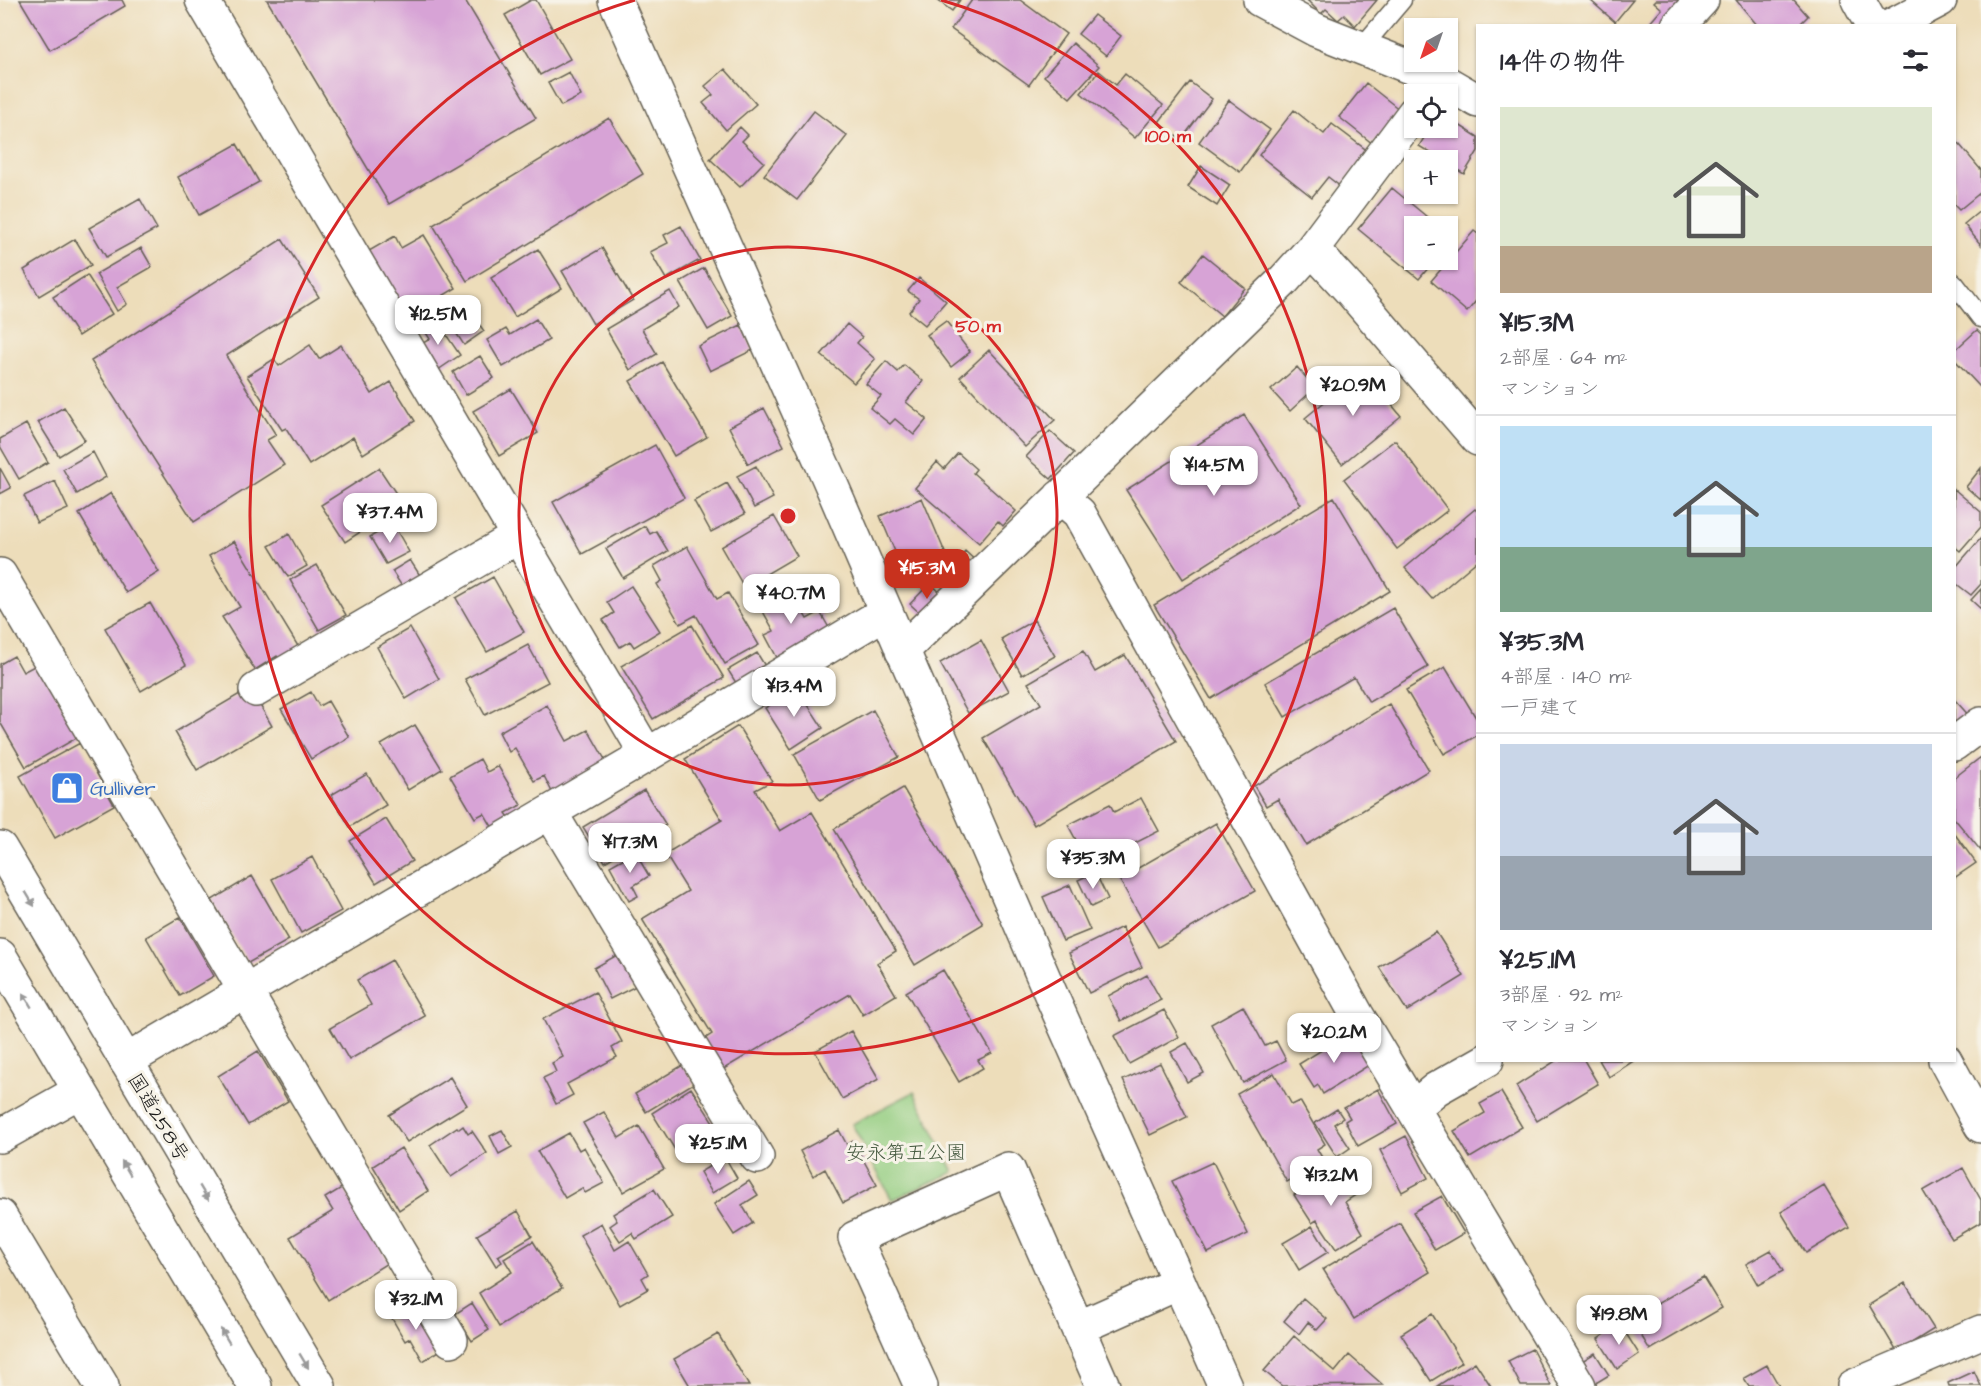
<!DOCTYPE html>
<html lang="ja">
<head>
<meta charset="utf-8">
<style>
  body { margin:0; font-family:"Architects Daughter","Klee One",sans-serif; background:#f7f7f7; color:#2b2b33; height:100vh; display:flex; flex-direction:column; font-size:22px; white-space:nowrap }
  * { box-sizing:border-box; margin:0 }
  p { font-size:20px; color:#7c7c81 }
  .icon { flex:none; width:33px; height:33px; fill:none; stroke:currentColor; stroke-width:2; stroke-linecap:round; stroke-linejoin:round }
  .map { position:relative; flex:1; overflow:hidden }
  .side { position:absolute; left:1476px; top:24px; width:480px; height:1038px; display:flex; flex-direction:column; background:#fff; border-radius:0px; box-shadow:0 2px 4px #0004 }
  .side>* { flex:none }
  .needle { width:39px; rotate:220deg }
  .tools { position:absolute; left:1404px; top:18px; display:grid; gap:12px }
  .tools a { display:grid; place-items:center; width:54px; height:54px; border-radius:0px; background:#fff; box-shadow:0 2px 4px #0004; font-size:30px }
  .price { position:absolute; translate:-50% -51px; padding:0 14px; border-radius:12px; background:#fff; color:#222; font-size:20px; line-height:39px; filter:drop-shadow(0 2px 3px #0008) }
  .price::after { content:''; position:absolute; left:50%; top:36px; width:18px; height:14px; margin-left:-9px; background:inherit; clip-path:polygon(0 0,100% 0,50% 100%) }
  .price.selected { background:#c8321e; color:#fff }
  ul { padding:0; list-style:none }
  li { display:grid; align-content:center; gap:12px; height:318px; padding:0 24px }
  li+li { border-top:2px solid #e1e1e2 }
  li span { display:grid; place-items:center; height:186px; border-radius:0px; color:#555 }
  li>.icon { margin-inline-start:auto }
  span .icon { width:108px; height:108px; fill:#fffc; stroke-width:1 }
  li b { font-size:26px }
  h2 { display:flex; justify-content:space-between; align-items:center; height:72px; padding:0 24px; font-size:26px }
  .map>svg:first-child { display:block }
  .green { fill:#95ce82; stroke:#58754f; stroke-width:1.5 }
  .building { fill:#d7a3d6 }
  .lines { fill:none; stroke-linecap:round; stroke-linejoin:round }
  .service-casing { stroke:#656053; stroke-width:21 }
  .minor-casing { stroke:#656053; stroke-width:36 }
  .tertiary-casing { stroke:#656053; stroke-width:36 }
  .trunk-casing { stroke:#656053; stroke-width:36 }
  .service { stroke:#fff; stroke-width:18 }
  .minor { stroke:#fff; stroke-width:33 }
  .tertiary { stroke:#fff; stroke-width:33 }
  .trunk { stroke:#fff; stroke-width:33 }
  .oneway { fill:#999 }
  .ring { fill:none; stroke:#d62828; stroke-width:3 }
  .labels { text-anchor:middle; stroke-width:6; stroke-linejoin:round; paint-order:stroke }
  .shop-label { font-size:20px; fill:#366cbe; stroke:#f7f3e8; text-anchor:start }
  .street-label { font-size:20px; fill:#1c1c1c; stroke:#f7f3e8 }
  .park-label { font-size:20px; fill:#465a40; stroke:#f7f3e8 }
  .centre { fill:#d62828; stroke:#f7f3e8; stroke-width:3 }
  .ring-label { font-size:18px; text-anchor:middle; font-weight:bold; fill:#d62828; stroke:#f7f3e8; stroke-width:6; stroke-linejoin:round; paint-order:stroke }
</style>
</head>
<body>
<div class="map">
<svg width="1981" height="1386" viewBox="0 0 1981 1386">
  <rect width="100%" height="100%" fill="#f7f3e8"/>
  <filter id="ink" filterUnits="userSpaceOnUse"><feTurbulence type="fractalNoise" baseFrequency=".0167" numOctaves="2"/><feDisplacementMap in="SourceGraphic" scale="12" xChannelSelector="R" yChannelSelector="G"/><feConvolveMatrix kernelMatrix="1 2 1 2 8 2 1 2 1" color-interpolation-filters="sRGB"/></filter>
  <filter id="wash" filterUnits="userSpaceOnUse"><feTurbulence type="fractalNoise" baseFrequency=".008" numOctaves="4" result="noise"/><feDisplacementMap in="SourceGraphic" scale="24" xChannelSelector="R" yChannelSelector="G"/><feGaussianBlur stdDeviation="1.35" result="paint"/><feColorMatrix in="noise" values="0 0 0 0 0 0 0 0 0 0 0 0 0 0 0 0 0 1.4 0 .05"/><feComposite in="paint" operator="in"/></filter>
  <g filter="url(#wash)">
    <rect width="100%" height="100%" fill="#edddba"/>
    <path class="green" d="M914,1092L954,1172L892,1200L852,1124Z"/>
    <g id="blocks">
      <path class="building" d="M20,0H122L125,6L50,50Z
        M267,0H465L536,118L389,204Z
        M531,0H536L570,59L540,75L505,15Z
        M937,0H960L952,11Z
        M972,0H1020L1066,34L1029,85L951,29Z
        M1307,0H1377L1355,26L1344,15L1338,20L1326,9L1321,14Z
        M1590,0H1633L1615,22Z
        M1656,0H1688L1664,26H1647L1662,9L1654,2Z
        M1736,0H1794L1808,16L1798,26H1758Z
        M1094,15L1121,36L1106,56L1078,34Z
        M1073,43L1099,66L1070,98L1044,76Z
        M725,69L756,104L726,130L703,103L713,95L705,86Z
        M1099,71L1116,85L1125,74L1163,105L1135,138L1081,93Z
        M569,72L581,96L561,106L548,83Z
        M1190,82L1212,99L1181,140L1159,122Z
        M1366,83L1400,110L1373,144L1339,117Z
        M1229,100L1270,130L1240,172L1199,142Z
        M1294,110L1324,134L1332,124L1369,152L1341,187L1328,177L1312,197L1259,155Z
        M814,111L847,136L797,200L764,175Z
        M609,118L643,174L467,281L433,225Z
        M1448,118L1478,137V151L1464,174L1448,164V160H1442L1419,146L1430,128H1448Z
        M740,127L748,135L742,141L764,162L740,187L710,159Z
        M1954,138L1981,170V192L1959,210L1954,205Z
        M237,144L259,182L199,215L178,177Z
        M1201,166L1230,185L1217,206L1188,187Z
        M1392,188L1438,226H1414V260H1435L1419,279L1358,229Z
        M140,199L157,229L106,257L89,228Z
        M1981,210V245L1964,224Z
        M681,226L700,260L666,279L650,252L668,243L664,235Z
        M1474,231L1478,234V302L1476,301L1467,312L1431,281Z
        M424,235L456,288L401,321L362,255L395,236L401,248Z
        M75,239L91,265L39,296L24,270Z
        M282,239L319,297L226,356L276,435L267,440L284,465L194,522L91,361Z
        M141,248L152,267L117,287L127,304L117,311L96,274Z
        M602,248L633,300L593,324L562,271Z
        M538,249L562,288L515,317L491,278Z
        M1203,254L1245,288L1222,316L1181,282Z
        M704,268L732,316L708,330L680,282Z
        M87,275L112,314L78,336L53,297Z
        M919,278L946,301L925,325L909,312L919,299L908,291Z
        M670,291L679,307L642,329L657,354L630,370L606,329Z
        M460,297L484,331L464,345L441,310Z
        M434,317L460,355L435,372L418,346L430,339L421,325Z
        M536,319L549,340L503,367L487,340L506,329L510,335Z
        M946,321L970,352L951,367L927,335Z
        M847,324L862,337L857,343L875,359L854,383L821,355Z
        M741,325L753,350L710,371L698,346Z
        M1977,330L1981,334V388L1954,359V351Z
        M310,345L319,359L341,345L372,394L391,382L415,421L363,454L353,437L309,465L286,428L282,430L247,376L274,359L279,366Z
        M989,350L1055,420L1025,447L960,377Z
        M480,356L494,378L466,395L453,372Z
        M886,361L898,372L904,365L923,381L906,402L927,419L914,435L895,419L890,424L870,408L881,396L866,384Z
        M662,362L707,437L674,456L630,381Z
        M1297,367L1315,388L1290,411L1271,390Z
        M1363,370L1401,416L1342,464L1305,418Z
        M511,389L538,433L499,456L473,411Z
        M64,407L85,440L59,456L38,422Z
        M764,408L784,446L748,464L729,427Z
        M1244,415L1301,504L1183,579L1126,490Z
        M26,424L48,462L19,479L0,446V439Z
        M1050,431L1074,453L1051,479L1026,457Z
        M1395,440L1448,510L1397,549L1344,479Z
        M655,445L684,498L582,554L553,502Z
        M93,452L106,477L77,494L63,469Z
        M958,453L976,469L973,473L1016,511L1003,526L998,521L979,543L915,488L937,462L944,469Z
        M756,466L773,498L754,508L737,476Z
        M0,468L11,488L0,494Z
        M379,468L403,504L345,542L321,505Z
        M1981,468V500L1966,487Z
        M55,481L68,509L37,523L24,496Z
        M727,483L745,514L711,532L694,501Z
        M1954,489L1981,512V527L1960,551L1954,546Z
        M111,493L159,572L126,593L79,514Z
        M1334,497L1390,591L1211,699L1154,605Z
        M922,498L949,562L907,580L880,516Z
        M1475,509L1478,512V560L1432,599L1405,568Z
        M774,516L797,556L744,587L721,547Z
        M393,524L409,552L386,564L370,537Z
        M645,526L650,534L656,531L668,551L623,578L606,549Z
        M289,534L307,566L288,577L269,546Z
        M1981,538V584L1971,595L1954,582V569Z
        M234,541L304,656L285,668L277,656L255,670L222,617L240,607L209,556Z
        M687,546L717,599L728,593L759,645L725,664L696,615L680,624L657,584L662,581L654,566Z
        M965,551L979,564L955,590L942,576Z
        M410,560L423,580L405,591L392,571Z
        M317,565L346,615L319,630L290,580Z
        M493,577L524,632L487,652L456,598Z
        M930,583L944,596L924,617L910,604Z
        M787,584L807,619L820,612L833,635L781,665L765,635L774,631L757,601Z
        M631,586L660,631L634,647L630,641L620,647L603,620L614,613L607,602Z
        M1981,589V609L1971,600Z
        M150,603L186,665L141,691L105,628Z
        M1393,608L1428,667L1369,702L1354,677L1285,717L1265,683Z
        M1034,620L1055,656L1022,675L1001,639Z
        M692,625L724,678L653,719L621,666Z
        M410,628L439,679L406,699L377,647Z
        M981,640L1009,691L968,713L940,663Z
        M528,645L548,682L485,715L465,679Z
        M1083,651L1095,672L1125,655L1176,741L1034,825L983,738L1041,704L1028,683Z
        M757,653L770,674L741,691L728,670Z
        M14,656L23,672L38,664L80,736L26,767L0,722V664Z
        M1445,667L1478,721V735L1444,754L1406,690Z
        M250,688L272,726L197,770L175,732Z
        M797,688L823,728L791,749L765,708Z
        M311,692L319,706L328,701L349,737L311,759L281,709Z
        M1954,699L1972,719L1954,735Z
        M1389,704L1429,770L1306,845L1278,799L1266,806L1254,786Z
        M547,705L567,741L588,730L607,763L553,794L544,776L534,781L515,748L509,752L499,732Z
        M873,710L899,757L820,800L794,754Z
        M415,725L442,769L408,790L381,745Z
        M738,726L772,781L755,790L780,831L812,812L896,951L877,963L896,995L863,1015L850,994L722,1070L703,1040L712,1034L642,919L688,891L665,854L722,820L685,759Z
        M80,743L114,805L55,838L20,776Z
        M1981,757V851L1954,818V778Z
        M480,759L487,772L498,766L521,805L506,813L511,820L494,830L484,813L475,818L450,776Z
        M367,774L386,805L350,827L331,795Z
        M903,788L983,924L915,965L834,829Z
        M644,790L666,825L605,862L583,827Z
        M1141,798L1159,831L1090,866L1068,825L1110,804L1114,812Z
        M386,819L412,861L376,883L350,841Z
        M1216,823L1255,891L1158,947L1119,879Z
        M1954,833L1976,863L1954,878Z
        M635,852L649,876L633,886L638,896L629,901L610,866Z
        M312,857L341,911L301,933L272,879Z
        M1095,872L1108,899L1091,907L1078,880Z
        M252,876L289,940L248,963L212,900Z
        M1070,885L1090,930L1063,941L1043,897Z
        M180,917L214,976L180,996L146,937Z
        M1122,927L1142,967L1089,993L1069,953Z
        M1436,932L1464,976L1407,1011L1379,967Z
        M619,954L636,986L610,999L594,968Z
        M392,960L425,1016L349,1060L330,1028L371,1005L357,980Z
        M943,970L992,1053L978,1060L983,1068L959,1082L906,992Z
        M1147,975L1161,1000L1121,1021L1108,996Z
        M595,992L622,1042L612,1048L617,1057L567,1084L573,1095L556,1104L543,1078L556,1072L552,1063L563,1057L543,1019Z
        M1243,1006L1265,1046L1276,1041L1286,1060L1243,1083L1211,1024Z
        M1164,1010L1179,1037L1129,1064L1114,1036Z
        M851,1031L879,1079L842,1099L815,1051Z
        M1349,1033L1369,1065L1323,1094L1318,1085L1314,1088L1299,1064Z
        M1187,1043L1204,1073L1187,1082L1171,1052Z
        M258,1051L288,1101L248,1125L218,1076Z
        M1557,1060H1584L1598,1084L1537,1121L1516,1086Z
        M1599,1060H1635L1609,1077Z
        M1160,1063L1187,1117L1150,1135L1123,1080Z
        M683,1065L694,1083L646,1112L635,1094Z
        M1274,1073L1292,1105L1300,1101L1325,1144L1317,1149L1324,1161L1287,1182L1237,1094Z
        M450,1077L467,1105L407,1142L389,1115Z
        M691,1088L722,1136L682,1161L652,1113Z
        M1378,1089L1397,1124L1358,1146L1345,1121L1350,1118L1344,1108Z
        M1501,1092L1522,1127L1470,1158L1454,1131L1485,1113L1480,1104Z
        M1337,1109L1343,1118L1334,1124L1350,1148L1337,1157L1315,1123Z
        M604,1112L619,1138L639,1126L664,1169L623,1192L583,1123Z
        M463,1126L468,1134L472,1131L487,1153L451,1177L430,1145L457,1127L459,1129Z
        M502,1130L512,1147L499,1154L490,1136Z
        M839,1130L847,1145L853,1141L877,1185L843,1203L825,1169L813,1176L800,1151Z
        M569,1133L579,1150L584,1147L604,1183L585,1193L582,1188L565,1198L537,1151Z
        M1406,1136L1428,1178L1402,1192L1380,1150Z
        M401,1148L428,1191L399,1210L373,1166Z
        M725,1157L737,1178L712,1193L700,1172Z
        M1213,1162L1248,1234L1208,1253L1172,1181Z
        M1340,1167L1357,1194L1345,1202L1363,1233L1336,1249L1317,1220L1312,1223L1294,1195Z
        M1963,1168L1981,1200V1222L1952,1239L1923,1191Z
        M749,1181L758,1195L742,1205L753,1223L734,1235L714,1204Z
        M1824,1186L1849,1227L1806,1253L1781,1212Z
        M343,1187L389,1262L328,1300L290,1237L333,1211L325,1198Z
        M654,1189L672,1217L636,1239L632,1233L620,1241L610,1226L617,1221L613,1214Z
        M1442,1196L1464,1233L1435,1250L1413,1212Z
        M518,1211L532,1236L498,1256L502,1262L496,1266L477,1235Z
        M601,1223L615,1250L629,1241L648,1274L642,1278L648,1289L620,1305L580,1235Z
        M1400,1223L1430,1272L1354,1319L1323,1269Z
        M1312,1226L1328,1252L1299,1270L1283,1243Z
        M533,1241L562,1288L499,1327L479,1293L512,1272L504,1259Z
        M1771,1250L1783,1271L1758,1285L1746,1264Z
        M1703,1277L1722,1308L1650,1350L1631,1319Z
        M1905,1283L1934,1329L1897,1352L1869,1305Z
        M1303,1298L1327,1319L1317,1330L1308,1322L1299,1334L1284,1321Z
        M412,1301L441,1350L423,1361L410,1338L405,1341L390,1315Z
        M472,1303L489,1330L472,1341L455,1314Z
        M1432,1314L1462,1362L1431,1381L1401,1334Z
        M1620,1324L1639,1354L1617,1369L1598,1339Z
        M718,1334L749,1386H690L674,1359Z
        M1294,1336L1335,1372L1349,1355L1383,1385L1282,1386L1264,1371Z
        M1532,1349L1551,1386H1521L1508,1361Z
        M1595,1353L1609,1375L1591,1386L1577,1364Z
        M1475,1362L1491,1386H1437Z
        M1767,1365L1779,1386H1749L1744,1378Z
        M1974,1371L1981,1386H1949L1948,1383Z"/>
    </g>
  </g>
  <g filter="url(#ink)">
    <use href="#blocks" fill-opacity="0" stroke="#656053" stroke-width="1.5"/>
    <g class="lines">
      <g class="service-casing">
        <path id="service" d="M1362,47L1402,0
          M1954,283L1981,318"/>
      </g>
      <g class="minor-casing">
        <path id="minor" d="M202,0L647,755
          M1260,0L1316,30L1440,79L1478,101
          M1858,0L1868,18L1875,26
          M1678,26L1702,0
          M1891,26L1940,0
          M1312,249L1350,290L1478,439
          M1060,497L1079,513L1357,1015L1579,1386
          M0,575L451,1340
          M902,651L1284,280L1312,249L1414,113
          M256,690L517,537
          M1954,744L1981,724
          M550,812L757,1157
          M1945,1060L1981,1126
          M126,1061L647,755L886,612
          M1413,1108L1436,1089L1487,1060
          M0,1136L80,1091
          M0,1216L102,1386
          M1078,1328L1179,1283
          M921,1386L855,1238L1008,1169L1103,1386
          M1854,1386L1981,1332"/>
      </g>
      <g class="tertiary-casing">
        <path id="tertiary" d="M615,0L828,477L1052,997L1225,1386"/>
      </g>
      <g class="trunk-casing">
        <path id="trunk" d="M0,848L319,1386
          M0,956L255,1386"/>
      </g>
      <use href="#service" class="service"/>
      <use href="#minor" class="minor"/>
      <use href="#tertiary" class="tertiary"/>
      <use href="#trunk" class="trunk"/>
    </g>
    <defs><path id="oneway-solid" d="M-6-.8H1V-3.2L6.5 0L1 3.2V.8H-6Z" transform="scale(1.5)"/></defs>
    <g class="oneway">
      <use href="#oneway-solid" transform="translate(30 899) rotate(59)"/>
      <use href="#oneway-solid" transform="translate(27 1000) rotate(-121)"/>
      <use href="#oneway-solid" transform="translate(126 1168) rotate(-121)"/>
      <use href="#oneway-solid" transform="translate(204 1193) rotate(59)"/>
      <use href="#oneway-solid" transform="translate(225 1336) rotate(-121)"/>
      <use href="#oneway-solid" transform="translate(304 1361) rotate(59)"/>
    </g>
  </g>
  <g class="ring">
    <circle cx="788" cy="516" r="269"/>
    <path d="M941 0A538 538 0 1 1 635 0"/>
  </g>
  <defs>
    <g id="shop-square" transform="scale(1.725)"><rect x="-9" y="-9" width="18" height="18" rx="4" fill="#3f7fe0" stroke="#f7f3e8"/><path d="M-5-2.5h2.3a2.7 3.5 0 0 1 5.4 0H5L5.5 6h-11ZM-1.5-2.5h3a1.5 2.3 0 0 0-3 0Z" fill="#fff"/></g>
  </defs>
  <g fill-rule="evenodd">
    <use href="#shop-square" x="67" y="788"/>
  </g>
  <g class="labels">
    <g class="shop-label">
      <text x="90" y="795">Gulliver</text>
    </g>
    <g class="street-label">
      <text transform="translate(159 1117) rotate(59)" y="7">国道258号</text>
    </g>
    <g class="park-label">
      <text x="906" y="1159">安永第五公園</text>
    </g>
  </g>
  <circle cx="788" cy="516" r="9" class="centre"/>
  <g class="ring-label">
    <text x="1168" y="142">100 m</text>
    <text x="978" y="332">50 m</text>
  </g>
</svg>
<div class="tools">
<a><svg class="needle" viewBox="-14 -14 28 28"><path d="M0-13l5 13h-10z" fill="#e53935"/><path d="M0 13l5-13h-10z" fill="#7c7c81"/></svg></a>
<a><svg class="icon" aria-label="locate" viewBox="0 0 24 24"><circle cx="12" cy="12" r="6"/><path d="M12 2v4M12 18v4M2 12h4M18 12h4"/></svg></a>
<a>+</a>
<a>−</a>
</div>
<b class="price" style="left:438px;top:346px">¥12.5M</b>
<b class="price" style="left:1353px;top:417px">¥20.9M</b>
<b class="price" style="left:1214px;top:497px">¥14.5M</b>
<b class="price" style="left:390px;top:544px">¥37.4M</b>
<b class="price selected" style="left:927px;top:600px">¥15.3M</b>
<b class="price" style="left:791px;top:625px">¥40.7M</b>
<b class="price" style="left:794px;top:718px">¥13.4M</b>
<b class="price" style="left:630px;top:874px">¥17.3M</b>
<b class="price" style="left:1093px;top:890px">¥35.3M</b>
<b class="price" style="left:1334px;top:1064px">¥20.2M</b>
<b class="price" style="left:718px;top:1175px">¥25.1M</b>
<b class="price" style="left:1331px;top:1207px">¥13.2M</b>
<b class="price" style="left:416px;top:1331px">¥32.1M</b>
<b class="price" style="left:1619px;top:1346px">¥19.8M</b>
<section class="side">
<h2>14件の物件<svg class="icon" aria-label="filters" viewBox="0 0 24 24"><path d="M4 7h16M4 17h16"/><circle cx="9" cy="7" r="2"/><circle cx="15" cy="17" r="2"/></svg></h2>
<ul>
<li><span style="background:linear-gradient(#dfe7d0 75%,#b9a48a 0)"><svg class="icon" aria-label="home" viewBox="0 0 24 24"><path d="M3 11l9-7 9 7M6 9v11h12V9"/></svg></span><div><b>¥15.3M</b><p>2部屋 · 64 m²</p><p>マンション</p></div></li>
<li><span style="background:linear-gradient(#bfe0f5 65%,#7fa58c 0)"><svg class="icon" aria-label="home" viewBox="0 0 24 24"><path d="M3 11l9-7 9 7M6 9v11h12V9"/></svg></span><div><b>¥35.3M</b><p>4部屋 · 140 m²</p><p>一戸建て</p></div></li>
<li><span style="background:linear-gradient(#c9d6e8 60%,#9aa5b1 0)"><svg class="icon" aria-label="home" viewBox="0 0 24 24"><path d="M3 11l9-7 9 7M6 9v11h12V9"/></svg></span><div><b>¥25.1M</b><p>3部屋 · 92 m²</p><p>マンション</p></div></li>
</ul>
</section>
</div>
</body>
</html>
